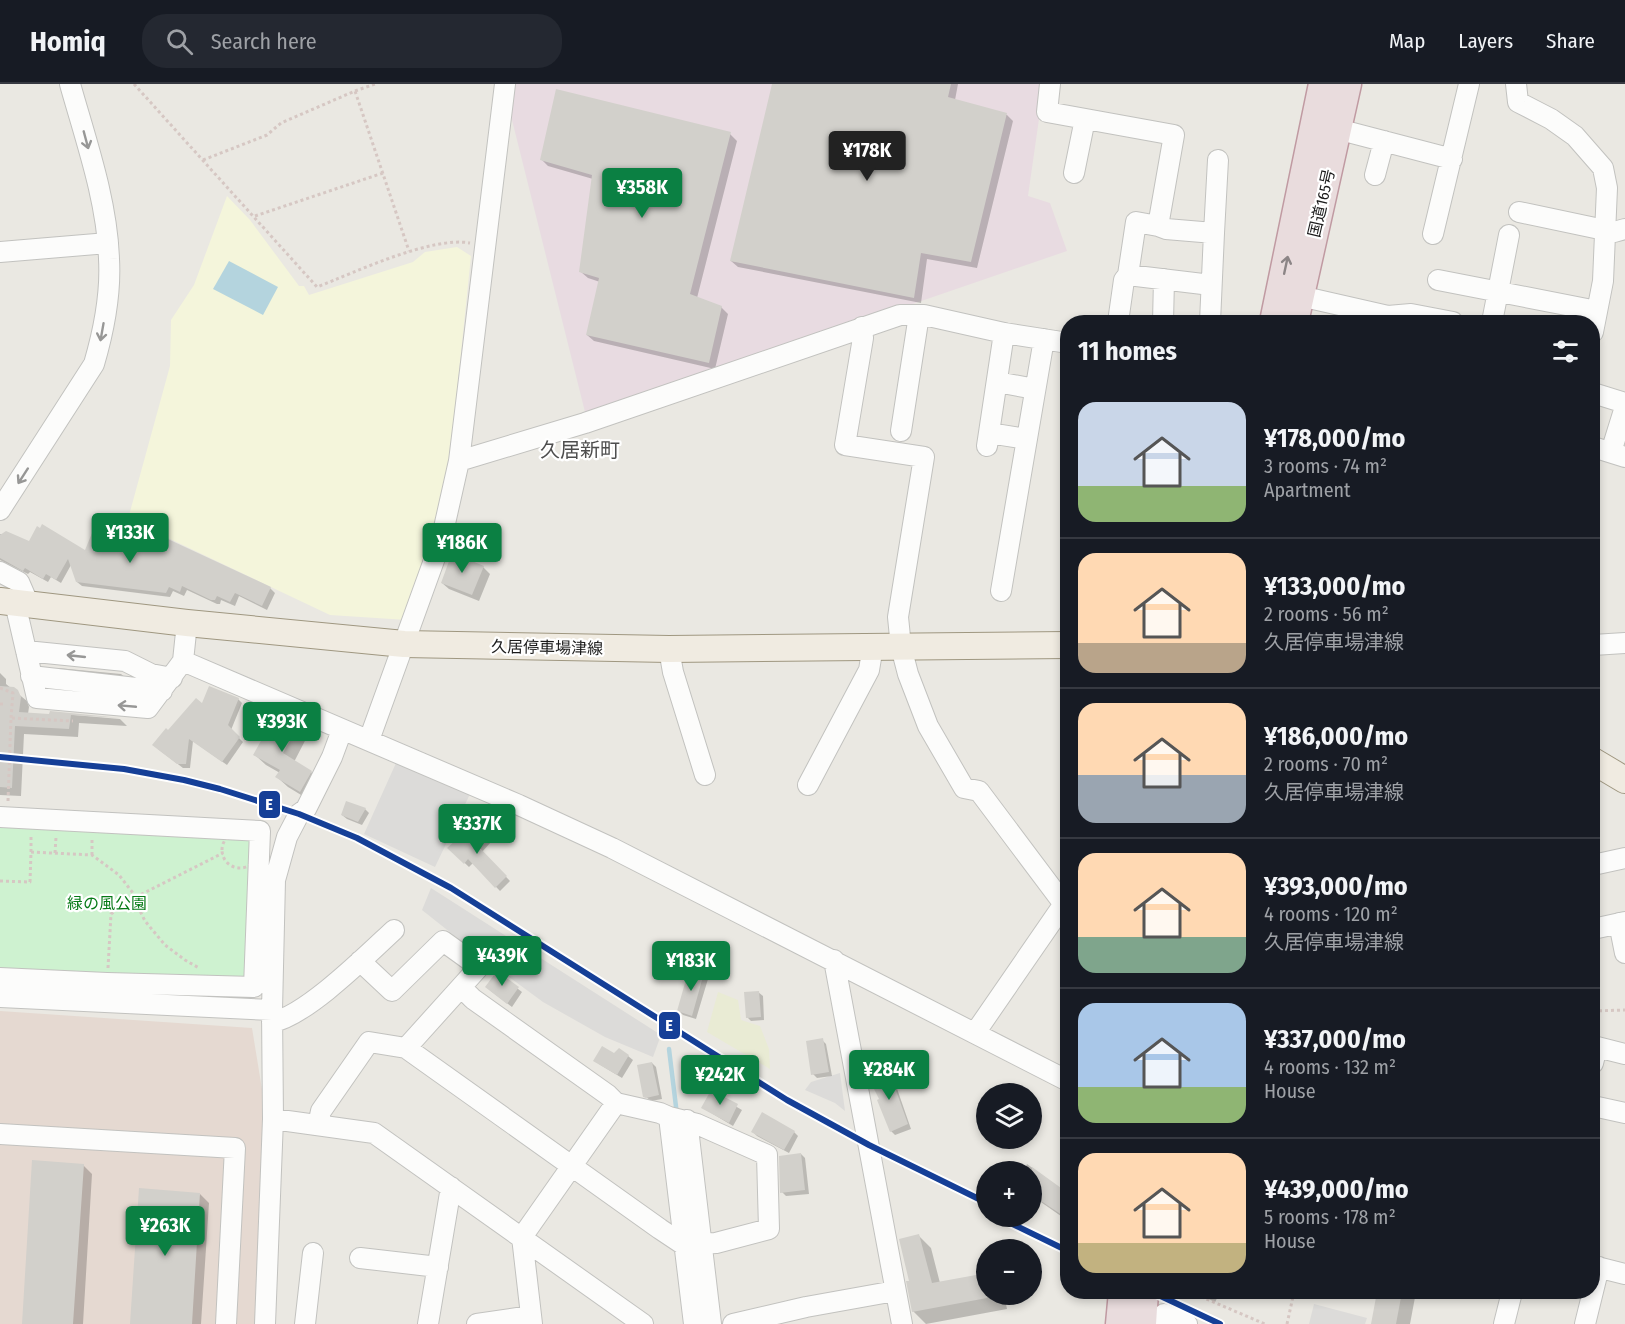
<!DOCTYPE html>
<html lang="en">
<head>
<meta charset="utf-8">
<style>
  body { margin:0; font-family:"Fira Sans Condensed","Noto Sans JP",sans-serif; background:#242831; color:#f1f3f6; height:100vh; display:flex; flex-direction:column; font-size:22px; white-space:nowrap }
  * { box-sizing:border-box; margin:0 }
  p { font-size:20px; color:#9ea1a6 }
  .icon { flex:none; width:33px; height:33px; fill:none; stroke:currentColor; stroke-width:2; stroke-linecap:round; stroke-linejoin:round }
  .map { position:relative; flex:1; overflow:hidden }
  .panel { position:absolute; left:1060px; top:231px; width:540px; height:984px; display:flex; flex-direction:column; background:#171b24; border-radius:24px; box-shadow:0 3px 9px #0003 }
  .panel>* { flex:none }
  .controls { position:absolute; left:976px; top:999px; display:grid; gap:12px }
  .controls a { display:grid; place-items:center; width:66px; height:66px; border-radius:50%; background:#171b24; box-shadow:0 3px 9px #0003; font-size:30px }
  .price { position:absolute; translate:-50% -51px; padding:0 14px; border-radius:6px; background:#0b8043; color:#fff; font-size:20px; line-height:39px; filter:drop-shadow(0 2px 3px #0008) }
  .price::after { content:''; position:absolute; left:50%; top:36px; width:18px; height:14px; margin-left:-9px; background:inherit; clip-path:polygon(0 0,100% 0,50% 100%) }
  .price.on { background:#222; color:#fff }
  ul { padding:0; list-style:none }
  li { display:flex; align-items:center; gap:18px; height:150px; padding:0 18px }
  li+li { border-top:2px solid #363941 }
  li span { display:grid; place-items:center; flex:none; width:168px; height:120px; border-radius:18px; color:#555 }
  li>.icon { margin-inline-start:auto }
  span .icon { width:72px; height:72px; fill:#fffc; stroke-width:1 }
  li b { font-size:26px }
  h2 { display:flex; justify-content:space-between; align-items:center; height:72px; padding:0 18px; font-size:26px }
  header { display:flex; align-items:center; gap:36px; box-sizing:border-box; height:84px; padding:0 30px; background:#171b24; border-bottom:2px solid #363941 }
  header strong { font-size:28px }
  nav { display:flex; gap:33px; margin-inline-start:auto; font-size:21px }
  .search { width:420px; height:54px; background:#242831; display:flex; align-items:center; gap:15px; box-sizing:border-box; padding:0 21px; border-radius:24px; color:#9ea1a6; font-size:22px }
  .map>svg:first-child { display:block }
  .industrial { fill:#e8dbe1 }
  .education { fill:#f4f5db }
  .military { fill:#e5d9d1 }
  .farmland { fill:#e9ebd4 }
  .park { fill:#cef2d0 }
  .parking { fill:#dcdbd9 }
  .water { fill:#b4d4de }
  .shadow { fill:#0003 }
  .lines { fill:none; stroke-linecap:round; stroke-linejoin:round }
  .stream { stroke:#b4d4de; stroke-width:4.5 }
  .building { fill:#d2d0cb }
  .minor-casing { stroke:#c2c2bf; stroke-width:22 }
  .major-casing { stroke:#9f9780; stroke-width:28 }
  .highway-casing { stroke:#c09aa2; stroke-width:31 }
  .path { stroke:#d6c7c3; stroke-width:3; stroke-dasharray:3 3; stroke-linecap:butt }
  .minor { stroke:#fcfcfb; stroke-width:20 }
  .major { stroke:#f0ebe1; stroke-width:26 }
  .highway { stroke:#e9dcdd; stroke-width:28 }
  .path-bridge { stroke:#d6c7c3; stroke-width:3; stroke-dasharray:3 3; stroke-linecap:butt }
  .rail-1-casing { stroke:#fff; stroke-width:10 }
  .rail-1 { stroke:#153f97; stroke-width:6 }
  .oneway { stroke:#979796 }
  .oneway2 { stroke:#8c8586 }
  .labels { text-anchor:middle; stroke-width:4.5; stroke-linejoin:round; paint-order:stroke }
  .street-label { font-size:16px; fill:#1b1b1b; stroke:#fff }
  .park-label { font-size:16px; fill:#077a17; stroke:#fff }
  .quarter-label { font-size:20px; fill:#4e4e4e; stroke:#fff }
  .line-badge { stroke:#fff; stroke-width:2 }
  .badge-label { font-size:16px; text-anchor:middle; font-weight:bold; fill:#fff }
</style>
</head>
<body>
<header>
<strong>Homiq</strong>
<div class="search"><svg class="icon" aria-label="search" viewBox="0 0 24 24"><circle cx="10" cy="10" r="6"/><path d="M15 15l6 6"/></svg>Search here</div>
<nav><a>Map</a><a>Layers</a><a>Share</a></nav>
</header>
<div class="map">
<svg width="1625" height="1240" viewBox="0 0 1625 1240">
  <rect width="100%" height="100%" fill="#eae8e2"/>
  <path class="industrial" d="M513,0H1044L1028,112L1050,119L1067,167L586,332L509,24Z"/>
  <path class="education" d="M227,112L250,136L299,202H304L309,211L413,178L425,168L457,163L471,172L455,326L459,327L434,457L407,536L330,531L128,435L170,282L171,236L194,201Z"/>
  <path class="military" d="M0,927L252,944L267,1036L257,1240H0Z"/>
  <path class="farmland" d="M718,908L738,916L741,936L760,942L769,965L770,985L707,948Z"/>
  <path class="park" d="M0,733L260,747L254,903L0,894Z"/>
  <path class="parking" d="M396,679L470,710L435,783L364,750Z
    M431,804L661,951L653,973L605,953L543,918L475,868L422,826Z
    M840,989L845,1027L835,1019L805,1006L811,998Z
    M1314,1220L1367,1234L1365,1240H1309Z"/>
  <path class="water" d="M229,177L278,203L263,231L213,205Z"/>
  <path class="shadow" d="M773,0H958L955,16L1007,31L1013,37L977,184L927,175L921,219L738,183L731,177Z
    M730,50L737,57L697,214L721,223L728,230L715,285L594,257L587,251L600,198L588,194L581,188L593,95L548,82L542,76Z
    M0,450L30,459L270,504L275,509L267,526L239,512L235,522L221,516L220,520H217L187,506L184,512L173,507L170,513L82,502L77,498L71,481L61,499L51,493L48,498L30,488L28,490L0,476Z
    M483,483L490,490L479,517L449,505L442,499Z
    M58,584L121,590L132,599L64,591Z
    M0,589L6,595V600L27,617L29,623L28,630L51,631V629L120,635L127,642L79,639L78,653L24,650L21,712L0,711Z
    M238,615L242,619L231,646L243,658L227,681L193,657L190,684H183L158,665L168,648L202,622Z
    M298,641L308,651L294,678L311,688L321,699L311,717L288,703L277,693L280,689L266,681L255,671Z
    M365,725L369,729L362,741L347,735L342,731Z
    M474,742L491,758L482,768L510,797L500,807L473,779L469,783L449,764Z
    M497,889L522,908L512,923L491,907Z
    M703,890L708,895L696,935L683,931L679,927Z
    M758,908L763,912L764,936L751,937L747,933Z
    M822,956L826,960L832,992L817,994L813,990Z
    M615,971L628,972L633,976L622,994L599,980Z
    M652,979L656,983L662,1015L651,1017L645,1012Z
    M888,988L893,993L911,1045L895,1051L891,1047Z
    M711,1008L742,1026L733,1042L703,1024Z
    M753,1048H794L798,1052L789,1069L757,1052Z
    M801,1070L805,1074L809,1110L786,1112L782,1108Z
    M1027,1080L1065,1108L1068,1104V1137L1038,1116L1035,1120L1032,1118V1088H1023Z
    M83,1081L92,1090L83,1240H23Z
    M200,1110L209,1119L201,1240H131Z
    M919,1152L931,1164L940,1199L987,1190V1210H1004L1007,1225L926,1240L913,1227L911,1198Z
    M1194,1208H1219L1220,1209L1215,1218Z
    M1379,1208H1416L1410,1240H1372Z"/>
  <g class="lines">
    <path class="stream" d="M669,965L677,1031"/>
  </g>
  <path class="building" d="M772,0H951L948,13L1007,29L971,178L921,169L914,214L730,177Z
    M556,5L731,48L690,210L722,222L709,279L586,251L599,194L579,188L592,91L540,76Z
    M42,440L85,466L92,449L103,453L106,443L137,453L142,443L271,503L262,522L235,509L230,518L217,512L215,516H211L182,502L180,508L169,503L166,509L76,498L68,475L56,496L46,490L43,495L25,484L23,487L0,474V451L6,447L29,457L37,442L40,444Z
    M452,469L484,482L472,511L441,499Z
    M0,602L14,603L18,606L21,613L19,628L49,630L50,627L121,634L71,631L69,645L15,642L12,704L0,703Z
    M209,602L239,614L228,641L240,653L222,678L189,655L186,680H177L152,661L166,644L168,646L196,614L202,619Z
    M276,630L299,640L283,669L312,687L300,708L275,693L280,686L253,671Z
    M346,717L366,724L358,738L341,731Z
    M474,740L488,753L479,763L507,792L495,804L468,775L464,780L447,764Z
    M689,885L704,889L692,932L677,927Z
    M497,887L519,903L507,920L485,903Z
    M759,907L761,933L746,934L744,908Z
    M823,954L829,988L811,991L806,957Z
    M602,962L614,969L619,964L629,971L617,991L593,977Z
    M652,978L659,1011L646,1014L643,1013L637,981Z
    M889,987L908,1040L890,1048L877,1016L879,1015L868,993Z
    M711,1006L738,1020L729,1039L701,1024Z
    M762,1028L795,1047L784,1066L751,1048Z
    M801,1069L805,1106L780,1109L779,1072Z
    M32,1076L84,1080L73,1240H22Z
    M1032,1083L1068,1109V1135L1032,1111Z
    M139,1104L200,1109L192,1240H130Z
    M919,1150L932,1199L987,1189V1214L912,1228L906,1197H909L899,1155Z
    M1377,1208H1402L1396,1240H1371Z"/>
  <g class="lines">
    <g class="minor-casing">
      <path id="minor" d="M1050,0L1047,28L1174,51L1158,142L1136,138L1128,191L1124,196L1118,238
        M1516,0L1518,18L1551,35L1575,52L1603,84L1607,104L1603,197L1593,248
        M1337,45L1452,75
        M1074,89L1085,35
        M1375,91L1384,57
        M1519,128L1614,148L1625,145
        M1158,142L1166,145L1214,149L1210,238
        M1214,149L1218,76
        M1433,150L1469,0
        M0,168L108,159
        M1128,191L1211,201
        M1438,196L1597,227
        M1300,212L1388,232L1411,230L1453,238
        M1163,238L1164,195
        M1492,238L1509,151
        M862,243L863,254L845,361L924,373L898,533L901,563L908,590L928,642L964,704L979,707L1063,819
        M997,298L1035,305
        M1593,309L1625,319
        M901,347L919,231
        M989,349L1027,355
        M987,362L1004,249
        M1593,363L1625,373
        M1611,368L1625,323
        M459,377L585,339L900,231H924L1004,249L1068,259
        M0,426L94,280C104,246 111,210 109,175C107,116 86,57 70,0
        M0,488L19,498L29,521
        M1001,507L1044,255
        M15,519L37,614L148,624L183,577
        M187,539L183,577L519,721L612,764L1068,997
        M1593,561L1625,559
        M669,565L673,588L705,691
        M26,567L125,577L151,590L172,594
        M31,592L162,607
        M369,656L441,457L459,377L505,0
        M808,701L869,586L873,562
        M0,733L260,747L254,903L107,899L0,894
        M1593,781L1625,774
        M1619,839L1625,869
        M1593,845L1625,838
        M834,876L902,1240
        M360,877L392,907L443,857L479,883L406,964
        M461,903L473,915L608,1011L616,1019
        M0,913L272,926
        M272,938C305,933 368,870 394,846
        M975,949L1068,814
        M1593,979L1597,963L1625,970
        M1593,1022L1625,1029
        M273,1035L374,1049L643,1240
        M687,1036L711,1240
        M318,1041L321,1027L369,958L406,964L660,1145L684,1161L716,1159L769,1145L767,1071L697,1040L669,1033
        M0,1050L235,1064L226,1240
        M360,1174L438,1183
        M1593,1182L1625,1190
        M265,1240L273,1035L272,926L275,796L287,753L299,730L306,725L332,673L342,646
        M305,1240L313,1169
        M428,1240L451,1103
        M477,1240L531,1232
        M532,1240L522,1153L616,1019L660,1029L669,1033L694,1240
        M733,1240L806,1223L895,1207
        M1164,1240V1230L1187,1240
        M1504,1240L1512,1208
        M1585,1240L1599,1183"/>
    </g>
    <g class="major-casing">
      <path id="major" d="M0,517L187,539L404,560L669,565L1068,561
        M1593,677L1625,696"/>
    </g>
    <g class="highway-casing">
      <path id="highway" d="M1274,238L1323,0
        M1294,238L1347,0
        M1120,1240L1123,1208
        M1142,1240L1144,1208"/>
    </g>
    <path class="path" d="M134,0L317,203C356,188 431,152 470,159
      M355,7L375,0
      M203,76L267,51L281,39L355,7L409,167
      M255,132L383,89
      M0,620H4
      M8,717L11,634L73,637
      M222 766a18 18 0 1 1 36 0a18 18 0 1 1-36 0Z
      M31,768V752
      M55,769L56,753
      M92,771V754
      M0,797L30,798L31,768L92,771L119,791L136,813L138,823L145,837L165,861L185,876L199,884
      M108,884L111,830L136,813L223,769
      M1593,927L1625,926
      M1190,1208L1265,1240
      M1287,1240L1294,1208"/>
    <use href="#minor" class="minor"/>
    <use href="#major" class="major"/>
    <use href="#highway" class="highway"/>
    <path class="path-bridge" d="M0,604L13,609L11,634"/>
    <g class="rail-1-casing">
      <path id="rail-1" d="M0,673L124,685L184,696L220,705L299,730L357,754L451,804L787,1016L869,1061L987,1119
        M996,1132L1068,1167
        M1152,1208L1220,1240"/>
    </g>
    <use href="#rail-1" class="rail-1"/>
  </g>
  <defs><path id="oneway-shaft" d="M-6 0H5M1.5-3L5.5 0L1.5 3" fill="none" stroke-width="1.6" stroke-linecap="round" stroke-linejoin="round" transform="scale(1.5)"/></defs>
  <g class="oneway">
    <use href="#oneway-shaft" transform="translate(86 56) rotate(75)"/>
    <use href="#oneway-shaft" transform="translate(102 248) rotate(100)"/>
    <use href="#oneway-shaft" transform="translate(23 392) rotate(123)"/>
    <use href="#oneway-shaft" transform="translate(76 572) rotate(-174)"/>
    <use href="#oneway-shaft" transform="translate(127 622) rotate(-175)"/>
  </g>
  <use class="oneway2" href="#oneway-shaft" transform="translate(1286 181) rotate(-78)"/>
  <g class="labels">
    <g class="street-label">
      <text transform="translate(1321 119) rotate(-77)" y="6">国道165号</text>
      <text transform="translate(547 563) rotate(1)" y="6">久居停車場津線</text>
    </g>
    <g class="park-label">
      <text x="107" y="825">緑の風公園</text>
    </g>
    <g class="quarter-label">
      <text x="580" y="373">久居新町</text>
    </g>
  </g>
  <g class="line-badge">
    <rect x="258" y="706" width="23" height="29" rx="6" fill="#153f97"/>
    <rect x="658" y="927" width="23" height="29" rx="6" fill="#153f97"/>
  </g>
  <g class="badge-label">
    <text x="269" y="726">E</text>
    <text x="669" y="947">E</text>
  </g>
</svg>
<div class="controls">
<a><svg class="icon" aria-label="layers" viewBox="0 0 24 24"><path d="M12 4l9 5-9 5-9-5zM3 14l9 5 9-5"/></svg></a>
<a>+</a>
<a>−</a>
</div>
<b class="price on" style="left:867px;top:98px">¥178K</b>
<b class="price" style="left:642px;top:135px">¥358K</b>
<b class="price" style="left:130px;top:480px">¥133K</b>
<b class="price" style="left:462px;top:490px">¥186K</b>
<b class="price" style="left:282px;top:669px">¥393K</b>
<b class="price" style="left:477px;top:771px">¥337K</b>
<b class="price" style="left:502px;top:903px">¥439K</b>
<b class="price" style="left:691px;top:908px">¥183K</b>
<b class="price" style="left:889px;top:1017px">¥284K</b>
<b class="price" style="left:720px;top:1022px">¥242K</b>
<b class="price" style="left:165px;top:1173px">¥263K</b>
<section class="panel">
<h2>11 homes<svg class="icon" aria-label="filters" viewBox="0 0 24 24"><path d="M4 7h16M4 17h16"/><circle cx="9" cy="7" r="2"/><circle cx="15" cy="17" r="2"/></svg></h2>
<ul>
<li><span style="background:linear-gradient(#c9d6e8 70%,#8fb573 0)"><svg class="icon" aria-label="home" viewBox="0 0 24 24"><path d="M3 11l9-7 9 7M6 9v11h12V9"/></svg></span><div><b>¥178,000/mo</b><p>3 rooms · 74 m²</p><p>Apartment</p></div></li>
<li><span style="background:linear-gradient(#ffd9b3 75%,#b9a48a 0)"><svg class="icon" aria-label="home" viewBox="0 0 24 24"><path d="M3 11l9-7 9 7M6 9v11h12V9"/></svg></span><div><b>¥133,000/mo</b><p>2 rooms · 56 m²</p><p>久居停車場津線</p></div></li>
<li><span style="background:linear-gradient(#ffd9b3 60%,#9aa5b1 0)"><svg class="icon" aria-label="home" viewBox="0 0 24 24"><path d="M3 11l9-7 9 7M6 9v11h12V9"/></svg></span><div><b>¥186,000/mo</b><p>2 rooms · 70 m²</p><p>久居停車場津線</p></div></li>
<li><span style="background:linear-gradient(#ffd9b3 70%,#7fa58c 0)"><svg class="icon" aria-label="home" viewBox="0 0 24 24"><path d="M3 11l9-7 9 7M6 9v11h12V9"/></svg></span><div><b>¥393,000/mo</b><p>4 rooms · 120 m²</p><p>久居停車場津線</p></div></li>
<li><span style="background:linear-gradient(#a9c7e8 70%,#8fb573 0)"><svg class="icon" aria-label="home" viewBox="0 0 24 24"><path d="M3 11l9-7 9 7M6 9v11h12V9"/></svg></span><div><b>¥337,000/mo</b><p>4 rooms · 132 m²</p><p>House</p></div></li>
<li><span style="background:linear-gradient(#ffd9b3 75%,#c2b280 0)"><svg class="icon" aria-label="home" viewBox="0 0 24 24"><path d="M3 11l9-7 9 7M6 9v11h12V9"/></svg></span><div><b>¥439,000/mo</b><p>5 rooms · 178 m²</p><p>House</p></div></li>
</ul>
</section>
</div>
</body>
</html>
